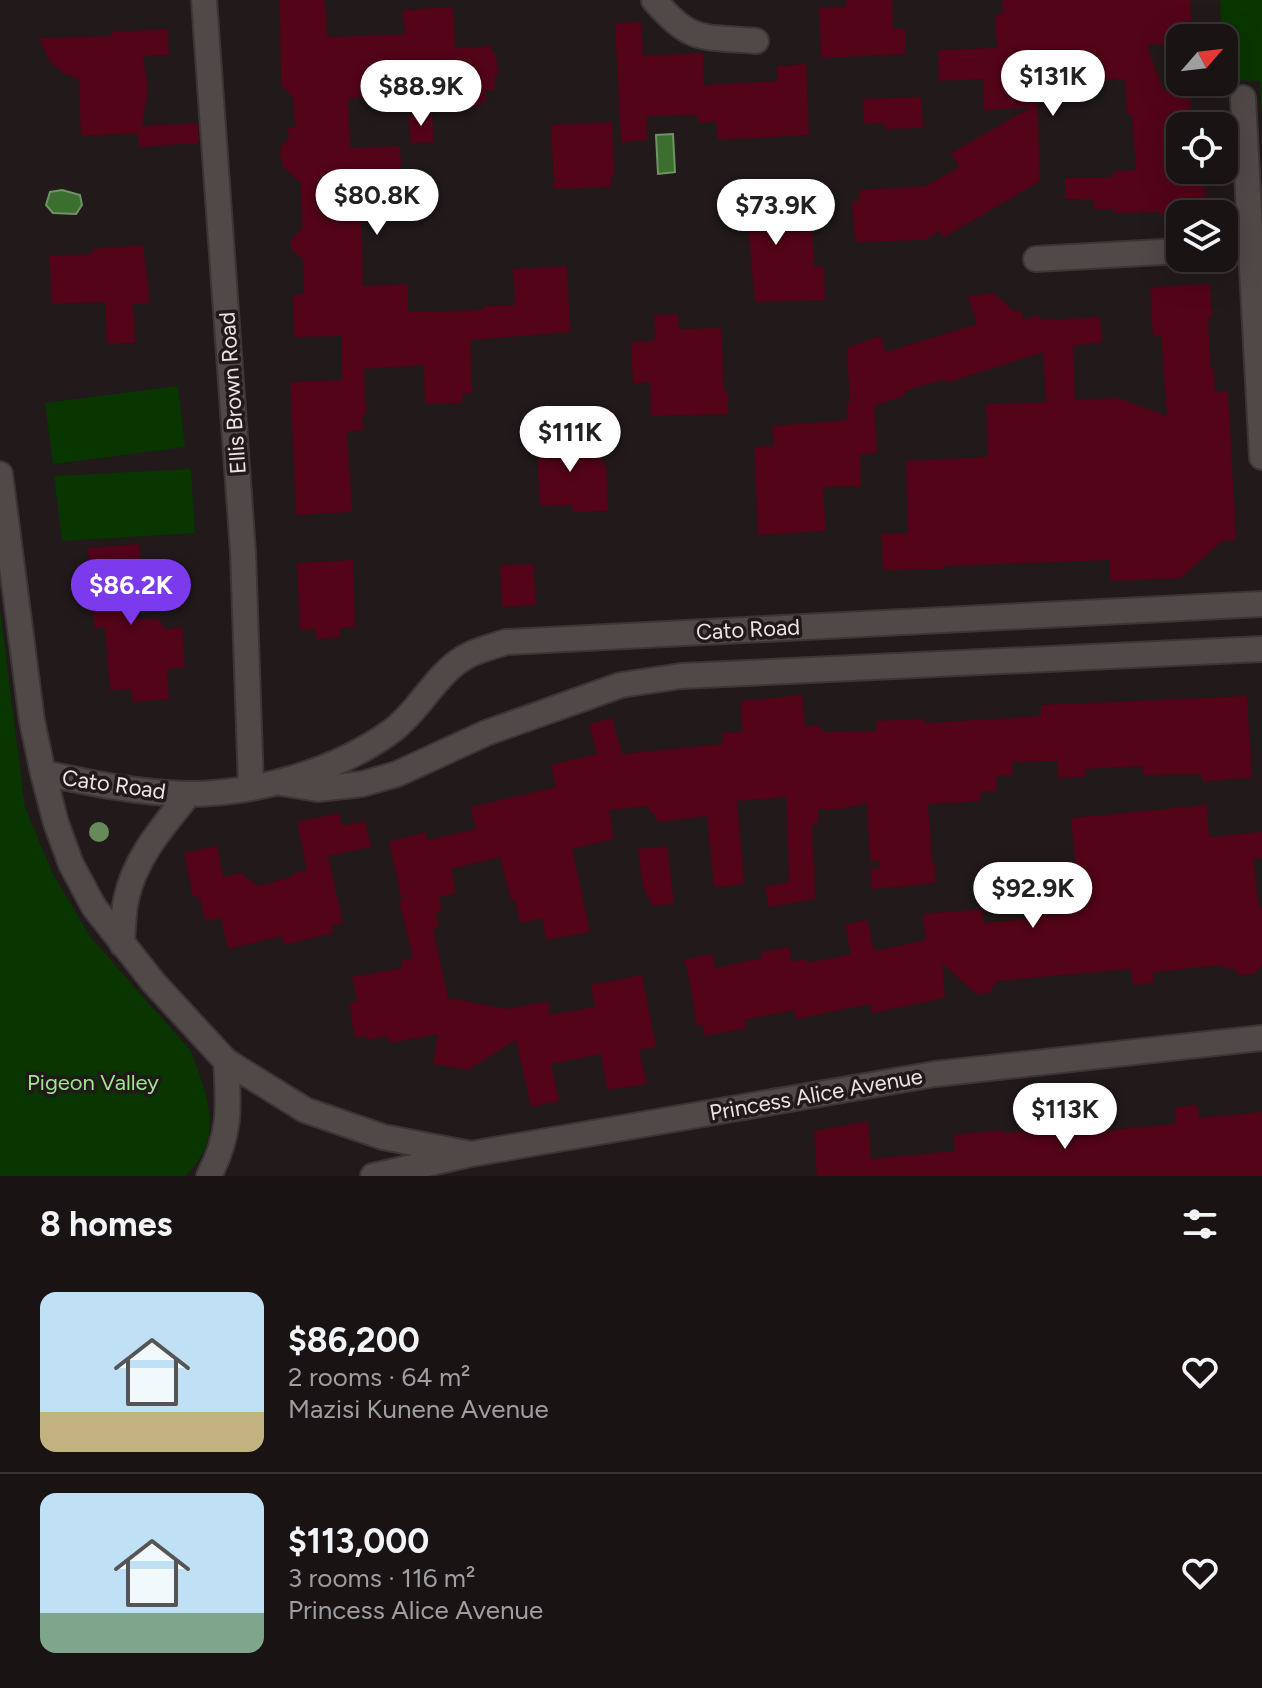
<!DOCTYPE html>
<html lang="en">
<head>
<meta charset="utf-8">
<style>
  body { margin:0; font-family:Figtree,sans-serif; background:#262022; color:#f1f3f6; height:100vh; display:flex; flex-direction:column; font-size:30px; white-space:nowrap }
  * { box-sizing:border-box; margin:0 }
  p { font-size:26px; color:#9f9ea0 }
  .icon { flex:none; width:44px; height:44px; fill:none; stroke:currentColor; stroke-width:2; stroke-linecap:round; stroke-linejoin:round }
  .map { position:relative; height:1176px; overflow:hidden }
  .sheet { display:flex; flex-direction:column; background:#191314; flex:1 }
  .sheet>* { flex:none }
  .needle { width:52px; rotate:62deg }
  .buttons { position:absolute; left:1166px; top:24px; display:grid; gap:16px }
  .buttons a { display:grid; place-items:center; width:72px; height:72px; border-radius:16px; background:#191314; box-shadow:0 8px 32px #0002,0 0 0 2px #373234; font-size:40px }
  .price { position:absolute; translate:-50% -68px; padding:0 18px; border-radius:28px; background:#fff; color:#222; font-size:26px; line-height:52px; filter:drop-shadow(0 2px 4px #0008) }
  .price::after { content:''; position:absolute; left:50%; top:48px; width:24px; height:18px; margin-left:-12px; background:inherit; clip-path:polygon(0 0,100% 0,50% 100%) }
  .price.current { background:#7c3aed; color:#fff }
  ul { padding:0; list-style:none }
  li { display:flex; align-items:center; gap:24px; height:200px; padding:0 40px }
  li+li { border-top:2px solid #373234 }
  li span { display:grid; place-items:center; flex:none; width:224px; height:160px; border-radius:16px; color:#555 }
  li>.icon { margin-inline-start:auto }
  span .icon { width:96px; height:96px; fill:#fffc; stroke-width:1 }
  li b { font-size:34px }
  h2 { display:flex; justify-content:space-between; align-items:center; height:96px; padding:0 40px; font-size:34px }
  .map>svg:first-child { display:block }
  .green { fill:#093500 }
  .water { fill:#3c6f2f; stroke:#709265; stroke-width:2 }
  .building { fill:#530418 }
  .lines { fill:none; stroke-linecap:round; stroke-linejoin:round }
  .street-casing { stroke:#3b3636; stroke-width:28 }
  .street { stroke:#514848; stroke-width:24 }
  .tree { fill:#668a5a }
  .labels { text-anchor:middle; stroke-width:7; stroke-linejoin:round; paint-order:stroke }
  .street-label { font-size:22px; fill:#eae4e4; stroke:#21191a }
  .park-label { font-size:22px; fill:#9fe78e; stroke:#21191a }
</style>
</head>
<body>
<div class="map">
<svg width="1262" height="1176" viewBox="0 0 1262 1176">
  <rect width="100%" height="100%" fill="#21191a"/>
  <path class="green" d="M1220,0H1262V122L1260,81L1224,80Z
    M178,386L185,447L53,464L45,403Z
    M191,469L195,533L62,541L54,476Z
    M0,609L25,807L52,872L91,938L191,1051C208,1097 226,1138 185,1176H0Z"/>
  <path class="water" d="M673,134L675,172L658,174L656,135Z
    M62,190L80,195L82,205L76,214L53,213L46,205L50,192Z"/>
  <path class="building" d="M280,0H325L327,37L405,34L403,10L453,7L455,48L492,46V53H496L498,75L494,76L495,90H486V101L474,107L459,110L421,105L418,64L371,66L372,84L363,85L364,97L348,98L350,148L400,146L403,195L395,196L397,220L361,222L363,286L408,284V312L483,310V306L515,305L513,269L567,266L570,332L470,340L472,393H462V403L425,404L424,365L364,369L366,414H362L363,430L347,431L352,512L296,515L290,382L342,380V336L294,337L293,295L304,294L303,259L291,249V240L302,229L301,183L283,167L280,153L282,145L289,138L288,128H295L293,97L281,85Z
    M846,0H892L893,29H905V54L821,58L819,8L846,7Z
    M1002,0H1190L1192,38H1180V44L1147,45L1163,90L1189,89L1191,126H1180V170H1200L1201,184H1205L1206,210L1159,214V212L1114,213V209H1094L1093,200L1065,199V178L1113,177V171L1136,170L1132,114H1127L1125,79L1083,81V75L1036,77L1040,181L943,238L940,231L924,240L855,242L852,201H860V190L926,186L959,167L951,153L1030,108L984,110L983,79L939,81L938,50L997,48L995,14H1003Z
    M641,22L643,56L703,53L704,85L778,81L777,66L806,64L809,135L717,140V122L698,123L697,115L646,116L647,140L621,142L615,23Z
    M168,29L169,55L143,56L148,89L142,126L198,123L199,143L139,147L138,133L81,136L79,79L65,74L50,62L39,38L112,36V32Z
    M921,97L923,128L884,129V123L864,124L863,99Z
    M432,114L434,142L411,143L408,115Z
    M612,122L614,176H611V187L554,189L551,125Z
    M774,182L775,223L812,222L814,267L824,266L825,300L755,302L748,227L731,225L729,184Z
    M143,245L150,303L133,304L135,343L107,344L105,302L52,304L49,256L92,254V249Z
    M1210,284L1212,317H1208L1210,367H1213L1215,392L1228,391L1236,540L1222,541L1181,578L1110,581V560L943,566V569L883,570L881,534L908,533L906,461L988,457L986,404L1046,402L1043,352L947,383L946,379L904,391L906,395L874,406L877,453L860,454L861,486L823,487L826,531L758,535L754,447L774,446L772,426L848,420L847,403H850L847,348L880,336L886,352L977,324L968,296L994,293L1015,312L1021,311L1023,320L1038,315L1042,320L1100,317L1102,342L1073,346L1075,400L1118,398L1167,416L1161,335H1153L1150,287Z
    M678,314L679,329L721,328L724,391H728V414L651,416L650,382L633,383L631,342L652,341L655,339L654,315Z
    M573,426L574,457L603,456V465H606L608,511L573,512L572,505L540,506L537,453H540V427Z
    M139,544L141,569L134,570L138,620L157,618L165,629L182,628L185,667L167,669L169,699L133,702L131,689L110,690L105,627L95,628L93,616L88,548Z
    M353,560L355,627L340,628V637L316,639V629L300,630L297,563Z
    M533,564L536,605L502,607L500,565Z
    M802,695L805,726L820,725V730H824V732L876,731V721L924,719V723L1041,716V705L1247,696L1252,778L1202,781L1201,774L1143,775L1142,766L1085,769V777L1058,778L1057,761L1012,762V775L996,776L997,791L980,792L981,801L928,804L932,862H934L936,883L872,889L870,869L880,868L879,861H870L867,803L843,809H818V824H812L815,899L769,907L765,886L789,882L786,797L737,801L744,884L714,887L707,816L659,822L647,806L609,810L614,839L572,849L590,932L546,940L542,918L520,923L515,900L511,901L500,857L451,869L456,893L439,897L442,912L435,913L439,927L433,929L448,998L507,1009L548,1001L550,1015L595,1007L591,985L642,975L656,1047L639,1050L647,1084L607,1090L601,1054L551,1064L559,1101L531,1107L516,1040L468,1070L433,1064L438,1034L390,1043L388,1036L367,1040L366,1036L355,1038L349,1003L357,1001L352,977L403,968L401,961L413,958L399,901L402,900L389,842L426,832L428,840L476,829L471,807L556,787L551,765L597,754L589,724L612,718L622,754L723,744L722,733L742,732L741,701Z
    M1207,805L1209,837L1262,832V858L1253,859L1259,908H1262V965L1255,974L1240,975L1233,968L1225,969L1221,965L1153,972L1154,983L1133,985L1131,969L997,981L989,993L976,994L942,963L945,998L872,1013L870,1004L796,1019L794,1010L745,1020L747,1028L705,1036L703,1025L697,1026L687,967L683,960L712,954L715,968L762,958L761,952L789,947L792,962L806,959L807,963L851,954L845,924L867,920L874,951L926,940L923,914L983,909L984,923L1038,918L1037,911L1054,909V901L1079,899L1071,818Z
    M339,813L342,826L365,821L371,847L328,856L343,923L332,925L333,933L284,945L282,936L228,949L221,918L205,921L200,898L193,896L184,853L217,846L223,877L240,873L259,886L294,876L293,873L307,870L297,822Z
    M667,846L674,904L653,906L643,888L638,849Z
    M1197,1105L1199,1118L1262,1112V1176H817L814,1131L868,1121L871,1159L955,1151L953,1135L1002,1130V1133L1063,1128L1064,1134L1176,1124L1175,1107Z"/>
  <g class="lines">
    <g class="street-casing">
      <path id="street" d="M204,0L243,552L251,787
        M654,0C692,44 701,36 756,41
        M1243,98L1262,457
        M1224,249L1253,248
        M1036,259L1180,251
        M0,474L32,721L43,773L56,823L71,864L94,907L154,983L226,1061L305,1110L383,1137L471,1154
        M43,773C91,783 139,793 187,794C256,794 338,771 393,730C422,708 438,669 471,654C482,649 494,646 506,642L1262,604
        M281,783L318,789L362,784L397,774L486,733L621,685L681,676L1262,649
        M122,944C123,930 123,914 126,900C134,859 163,826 189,794
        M209,1176C231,1133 229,1107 226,1061
        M373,1176L471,1154L935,1074L1262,1038"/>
    </g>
    <use href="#street" class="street"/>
  </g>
  <circle class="tree" cx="99" cy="832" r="10"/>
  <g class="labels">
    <g class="street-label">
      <text transform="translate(232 393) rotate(-94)" y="8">Ellis Brown Road</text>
      <text transform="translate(748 629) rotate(-3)" y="8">Cato Road</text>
      <text transform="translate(114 784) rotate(8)" y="8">Cato Road</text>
      <text transform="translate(816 1094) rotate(-10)" y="8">Princess Alice Avenue</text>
    </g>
    <g class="park-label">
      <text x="93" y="1090">Pigeon Valley</text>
    </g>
  </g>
</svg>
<div class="buttons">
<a><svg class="needle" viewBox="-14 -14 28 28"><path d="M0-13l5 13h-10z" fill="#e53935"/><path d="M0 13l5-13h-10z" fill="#9f9ea0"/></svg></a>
<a><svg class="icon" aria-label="locate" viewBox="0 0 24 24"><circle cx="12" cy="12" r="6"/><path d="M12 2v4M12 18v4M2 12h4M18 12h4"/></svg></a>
<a><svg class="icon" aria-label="layers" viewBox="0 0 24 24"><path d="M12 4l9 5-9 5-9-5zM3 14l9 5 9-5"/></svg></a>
</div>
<b class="price" style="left:1053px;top:118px">$131K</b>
<b class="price" style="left:421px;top:128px">$88.9K</b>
<b class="price" style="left:377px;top:237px">$80.8K</b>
<b class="price" style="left:776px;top:247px">$73.9K</b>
<b class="price" style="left:570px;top:474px">$111K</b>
<b class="price current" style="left:131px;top:627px">$86.2K</b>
<b class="price" style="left:1033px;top:930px">$92.9K</b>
<b class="price" style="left:1065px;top:1151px">$113K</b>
</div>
<section class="sheet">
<h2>8 homes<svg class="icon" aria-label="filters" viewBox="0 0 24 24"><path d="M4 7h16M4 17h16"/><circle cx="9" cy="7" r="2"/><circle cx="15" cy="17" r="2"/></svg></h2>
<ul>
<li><span style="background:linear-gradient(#bfe0f5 75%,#c2b280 0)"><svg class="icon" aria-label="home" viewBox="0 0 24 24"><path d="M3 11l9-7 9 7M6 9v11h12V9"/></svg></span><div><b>$86,200</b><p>2 rooms · 64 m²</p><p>Mazisi Kunene Avenue</p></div><svg class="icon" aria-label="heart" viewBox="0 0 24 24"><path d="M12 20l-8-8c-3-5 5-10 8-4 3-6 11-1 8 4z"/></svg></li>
<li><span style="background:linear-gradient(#bfe0f5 75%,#7fa58c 0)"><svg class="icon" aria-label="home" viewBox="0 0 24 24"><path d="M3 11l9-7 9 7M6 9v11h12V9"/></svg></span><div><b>$113,000</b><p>3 rooms · 116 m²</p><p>Princess Alice Avenue</p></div><svg class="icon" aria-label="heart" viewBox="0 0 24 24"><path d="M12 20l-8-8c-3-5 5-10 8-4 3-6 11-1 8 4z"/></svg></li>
</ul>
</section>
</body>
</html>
